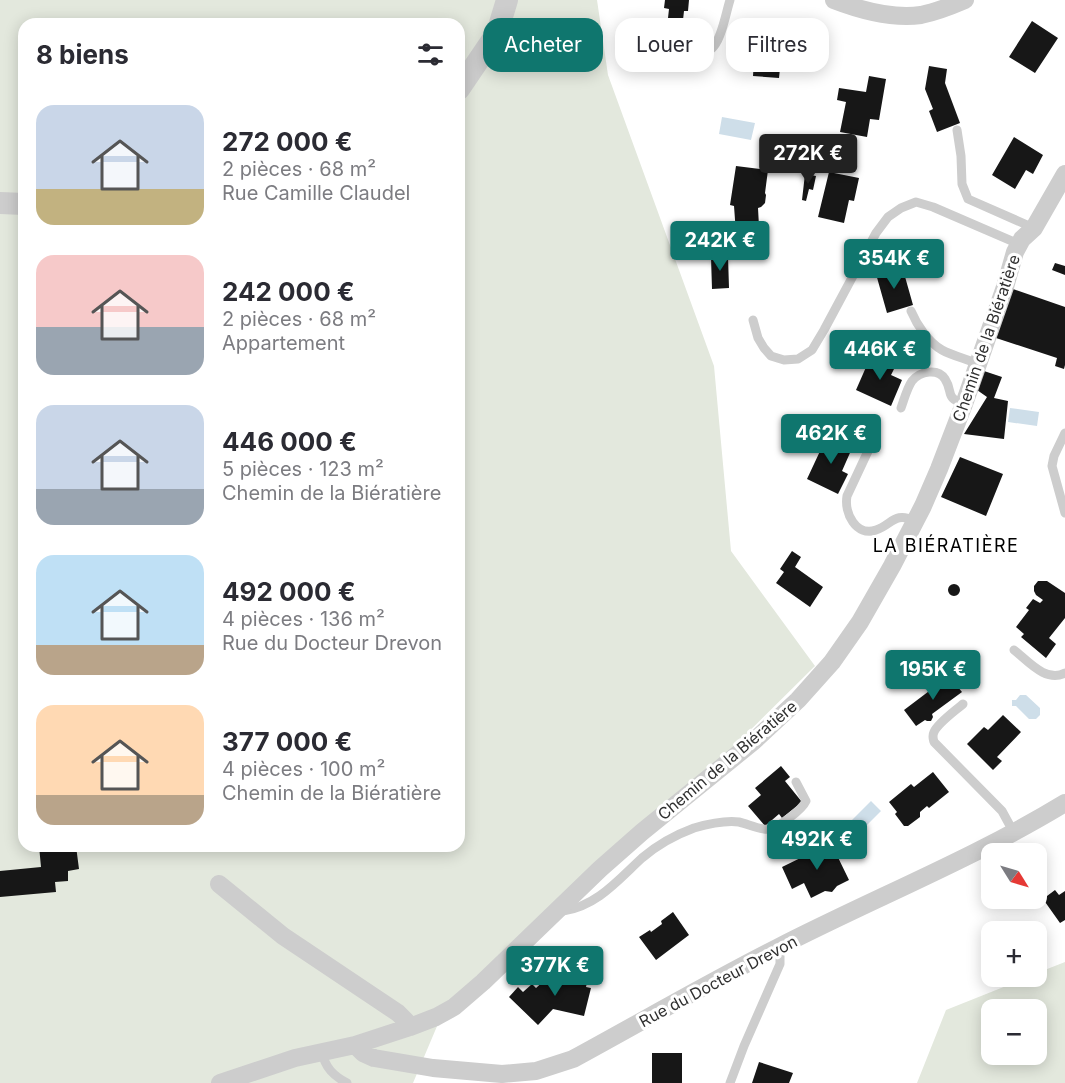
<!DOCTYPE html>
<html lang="fr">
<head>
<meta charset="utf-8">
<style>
  body { margin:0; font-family:Inter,sans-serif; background:#f2f2f3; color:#2b2b33; height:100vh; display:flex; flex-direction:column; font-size:22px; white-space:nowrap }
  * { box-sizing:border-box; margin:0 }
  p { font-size:20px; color:#7c7c81 }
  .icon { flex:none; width:33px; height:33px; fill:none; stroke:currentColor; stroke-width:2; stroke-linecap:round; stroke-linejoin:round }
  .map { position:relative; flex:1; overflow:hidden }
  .sheet { position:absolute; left:18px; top:18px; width:447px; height:834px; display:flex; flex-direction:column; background:#fff; border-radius:18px; box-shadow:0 3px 15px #0003 }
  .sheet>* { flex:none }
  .guide { position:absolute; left:483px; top:18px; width:492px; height:54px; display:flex; gap:12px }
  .needle { width:39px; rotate:127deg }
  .tools { position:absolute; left:981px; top:843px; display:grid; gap:12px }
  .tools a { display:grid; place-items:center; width:66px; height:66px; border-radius:12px; background:#fff; box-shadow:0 3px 15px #0003; font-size:30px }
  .price { position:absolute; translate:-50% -51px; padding:0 14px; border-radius:6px; background:#0f766e; color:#fff; font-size:20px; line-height:39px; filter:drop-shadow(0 2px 3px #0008) }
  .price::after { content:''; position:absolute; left:50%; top:36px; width:18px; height:14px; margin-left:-9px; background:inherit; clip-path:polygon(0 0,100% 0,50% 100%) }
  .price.selected { background:#222; color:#fff }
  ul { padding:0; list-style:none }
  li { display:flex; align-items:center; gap:18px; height:150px; padding:0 18px }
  li span { display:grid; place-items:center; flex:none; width:168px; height:120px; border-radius:18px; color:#555 }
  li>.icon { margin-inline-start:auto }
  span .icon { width:72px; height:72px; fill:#fffc; stroke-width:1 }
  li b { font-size:26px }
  h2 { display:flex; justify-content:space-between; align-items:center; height:72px; padding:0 18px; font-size:26px }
  .tag { padding:0 21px; border-radius:18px; background:#fff; box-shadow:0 3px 15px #0003; font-size:21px; line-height:54px }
  .tag.selected { background:#0f766e; color:#fff }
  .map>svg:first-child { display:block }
  .green { fill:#e3e8dd; fill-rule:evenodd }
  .water { fill:#cedee9 }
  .building { fill:#171717 }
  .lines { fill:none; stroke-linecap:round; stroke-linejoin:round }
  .service { stroke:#cdcdcd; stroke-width:9 }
  .minor { stroke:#cdcdcd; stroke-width:18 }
  .tertiary { stroke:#cdcdcd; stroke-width:22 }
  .labels { text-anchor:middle; stroke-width:6; stroke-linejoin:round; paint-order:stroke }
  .street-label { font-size:16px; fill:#303030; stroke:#fff }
  .neighbourhood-label { font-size:18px; letter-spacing:1.5px; fill:#000; stroke:#fff }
</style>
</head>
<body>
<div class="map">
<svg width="1065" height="1083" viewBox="0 0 1065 1083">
  <rect width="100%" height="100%" fill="#fff"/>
  <path class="green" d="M0,0H597L608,75L714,366L731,551L815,666L554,925L446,1005L413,1083H0ZM24,24H459V846H24Z
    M1065,962V1083H917L946,1010L1029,977L1036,976L1037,973ZM992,1010H1036V1054H992Z"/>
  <path class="water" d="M722,117L755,123L751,140L719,134Z
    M1010,408L1039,412L1037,426L1008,422Z
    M951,657L957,666L926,690L919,681Z
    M1020,695H1026L1040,708V715L1036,719H1029L1016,706H1012V700H1016Z
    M871,801L881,811L862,830L852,820Z"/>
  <path class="building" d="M665,0H689L688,11H684L682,29L667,27L669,9L664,8Z
    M760,19L784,21L783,32H786L783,59H781L779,78L753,76L756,29H759Z
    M1032,21L1058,38L1035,73L1009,57Z
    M929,66L947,69L945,83L960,123L937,132L929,111L933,109L925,89Z
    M869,76L886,79L879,120L870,119L867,137L840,132L846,102L837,100L839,88L866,92Z
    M1014,137L1043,155L1033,174L1026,170L1015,189L992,175Z
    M736,166L768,170L765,193L766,195L765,203L761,207L758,208L760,245L737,247L734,206L730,205Z
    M829,172L859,178L854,201L849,200L844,223L818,217Z
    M805,174L816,176L813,190L809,189L806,201L802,200Z
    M728,256L729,288L712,289L711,257Z
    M1055,263L1065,266V275L1052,270Z
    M902,266L913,305L887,313L876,274Z
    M1013,289L1065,307V365L1064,369L1055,366L1057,358L996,338Z
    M870,358H877L892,364L894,369L891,375L902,380L891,406L856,390Z
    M984,371L1002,377L994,398L1008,401L1004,439L964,434L987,397L977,390Z
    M828,434L853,446L842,471L848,474L838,494L807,479Z
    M960,457L1003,474L986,516L941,497Z
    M792,551L801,557L795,567L823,587L810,607L776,583L784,572L780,569Z
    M1038,581H1047L1065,593V618L1049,638L1056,644L1046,658L1021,637L1024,634L1016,627L1029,610L1026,608L1033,599L1040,603L1043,600L1036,595L1034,591V586Z
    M948 590a6 6 0 1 1 12 0a6 6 0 1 1-12 0Z
    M949,676L962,692L932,714L933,717L931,721H927L925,720L916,726L904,710Z
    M1003,715L1021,732L997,757L1002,761L993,770L967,744L984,727L988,730Z
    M781,766L790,777L785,781L802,802L782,818L779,814L765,826L748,806L761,795L755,788Z
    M933,772L949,792L929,808L927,806L920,812V817L908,826H904L895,814L897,812L889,802L911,784L914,787Z
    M831,843L849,880L837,886L832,892L825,891L811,898L804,883L792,889L782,867Z
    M39,846H76L79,869L68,871V881L55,882L56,892L0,897V871L41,867Z
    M1055,890L1059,895L1065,891V920L1060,923L1043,899Z
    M673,912L689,935L656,960L639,937L650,930L651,932L662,924L661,921Z
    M567,969L589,974L586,987L591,988L584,1016L553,1009L538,1025L509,997L518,987L523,992L532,984L536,988L546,979L564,983Z
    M652,1053H682V1083H652Z
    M759,1062L793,1073L789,1083H752Z"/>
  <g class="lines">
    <path class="service" d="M681,38C686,45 691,49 701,51C704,51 707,52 710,50C721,44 726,12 730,0
      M957,130L961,156L962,184L968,199L1034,228
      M911,311C917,325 928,342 942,350C953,356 967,359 978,364
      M753,320L758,338L764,348L771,356L784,360L798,359L812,350L824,330L876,233L888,217L901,208L916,202L933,207L1019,244
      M901,408C904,400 907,388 912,381C920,371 938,368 945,379C954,393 944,397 964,404
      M1065,433L1054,456L1052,466L1065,513
      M815,444L821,427L827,422C840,426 858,434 868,443L869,449L847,496C844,513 856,537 876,530C892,525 894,511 915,521
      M1014,650C1028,661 1046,683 1065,673
      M963,704C955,711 938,723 934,732C932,736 933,738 934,742L1002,811L1014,833
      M561,910L563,911C597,906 618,880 642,858C656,846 675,835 694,828C708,824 724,820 739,822C748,824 762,831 770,829C780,826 802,810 806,801L796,782
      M322,1052C325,1068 334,1076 347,1083
      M730,1083L744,1046L780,964V955L777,948"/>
    <path class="minor" d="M834,0C860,10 892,19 921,15C936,12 951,6 965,0
      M219,884L283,936L398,1013L406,1021L410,1027
      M355,1045L363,1053L374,1058L433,1068L502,1074L536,1071L573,1059C641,1022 708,983 777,948C872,899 973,859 1065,803
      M220,1083L295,1058L355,1045L410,1027L436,1017L454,1007L483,982L600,869L642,832L754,741L798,700L832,662L860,622L892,566L923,506L939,469L964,404L1005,287L1015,252L1022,239L1034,228L1065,174"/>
    <path class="tertiary" d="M459,89L497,33L507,0
      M0,203L24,204"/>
  </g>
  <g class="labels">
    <g class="street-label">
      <text transform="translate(986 338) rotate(-71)" y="6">Chemin de la Biératière</text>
      <text transform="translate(727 760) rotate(-40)" y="6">Chemin de la Biératière</text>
      <text transform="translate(718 981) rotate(-28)" y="6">Rue du Docteur Drevon</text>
    </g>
    <g class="neighbourhood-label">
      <text x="946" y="552">LA BIÉRATIÈRE</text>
    </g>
  </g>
</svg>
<div class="tools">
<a><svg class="needle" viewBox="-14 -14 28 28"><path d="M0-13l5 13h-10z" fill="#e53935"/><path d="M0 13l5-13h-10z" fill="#7c7c81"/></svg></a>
<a>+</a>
<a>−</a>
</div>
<b class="price selected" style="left:808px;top:185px">272K €</b>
<b class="price" style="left:720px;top:272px">242K €</b>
<b class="price" style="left:894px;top:290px">354K €</b>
<b class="price" style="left:880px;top:381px">446K €</b>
<b class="price" style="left:831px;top:465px">462K €</b>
<b class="price" style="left:933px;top:701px">195K €</b>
<b class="price" style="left:817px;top:871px">492K €</b>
<b class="price" style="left:555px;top:997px">377K €</b>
<div class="guide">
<a class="tag selected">Acheter</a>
<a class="tag">Louer</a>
<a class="tag">Filtres</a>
</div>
<section class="sheet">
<h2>8 biens<svg class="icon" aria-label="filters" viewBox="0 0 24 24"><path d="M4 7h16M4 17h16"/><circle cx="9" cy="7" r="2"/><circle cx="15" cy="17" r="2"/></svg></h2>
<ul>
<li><span style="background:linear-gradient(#c9d6e8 70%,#c2b280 0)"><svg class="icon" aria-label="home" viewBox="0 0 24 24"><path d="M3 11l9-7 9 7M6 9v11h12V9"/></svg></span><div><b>272 000 €</b><p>2 pièces · 68 m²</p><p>Rue Camille Claudel</p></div></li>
<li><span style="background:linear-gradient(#f6c9c9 60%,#9aa5b1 0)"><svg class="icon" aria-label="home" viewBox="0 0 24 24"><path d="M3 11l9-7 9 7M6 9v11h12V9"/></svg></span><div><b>242 000 €</b><p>2 pièces · 68 m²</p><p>Appartement</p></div></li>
<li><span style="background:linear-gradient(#c9d6e8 70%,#9aa5b1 0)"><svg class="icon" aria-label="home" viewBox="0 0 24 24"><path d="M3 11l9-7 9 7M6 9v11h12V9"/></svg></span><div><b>446 000 €</b><p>5 pièces · 123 m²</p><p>Chemin de la Biératière</p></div></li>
<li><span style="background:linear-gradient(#bfe0f5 75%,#b9a48a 0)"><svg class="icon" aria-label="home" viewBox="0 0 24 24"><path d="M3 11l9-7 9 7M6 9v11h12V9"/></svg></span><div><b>492 000 €</b><p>4 pièces · 136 m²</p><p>Rue du Docteur Drevon</p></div></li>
<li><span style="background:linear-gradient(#ffd9b3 75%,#b9a48a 0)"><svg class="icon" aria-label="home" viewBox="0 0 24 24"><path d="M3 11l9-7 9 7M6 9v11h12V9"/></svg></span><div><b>377 000 €</b><p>4 pièces · 100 m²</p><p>Chemin de la Biératière</p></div></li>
</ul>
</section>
</div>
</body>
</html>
